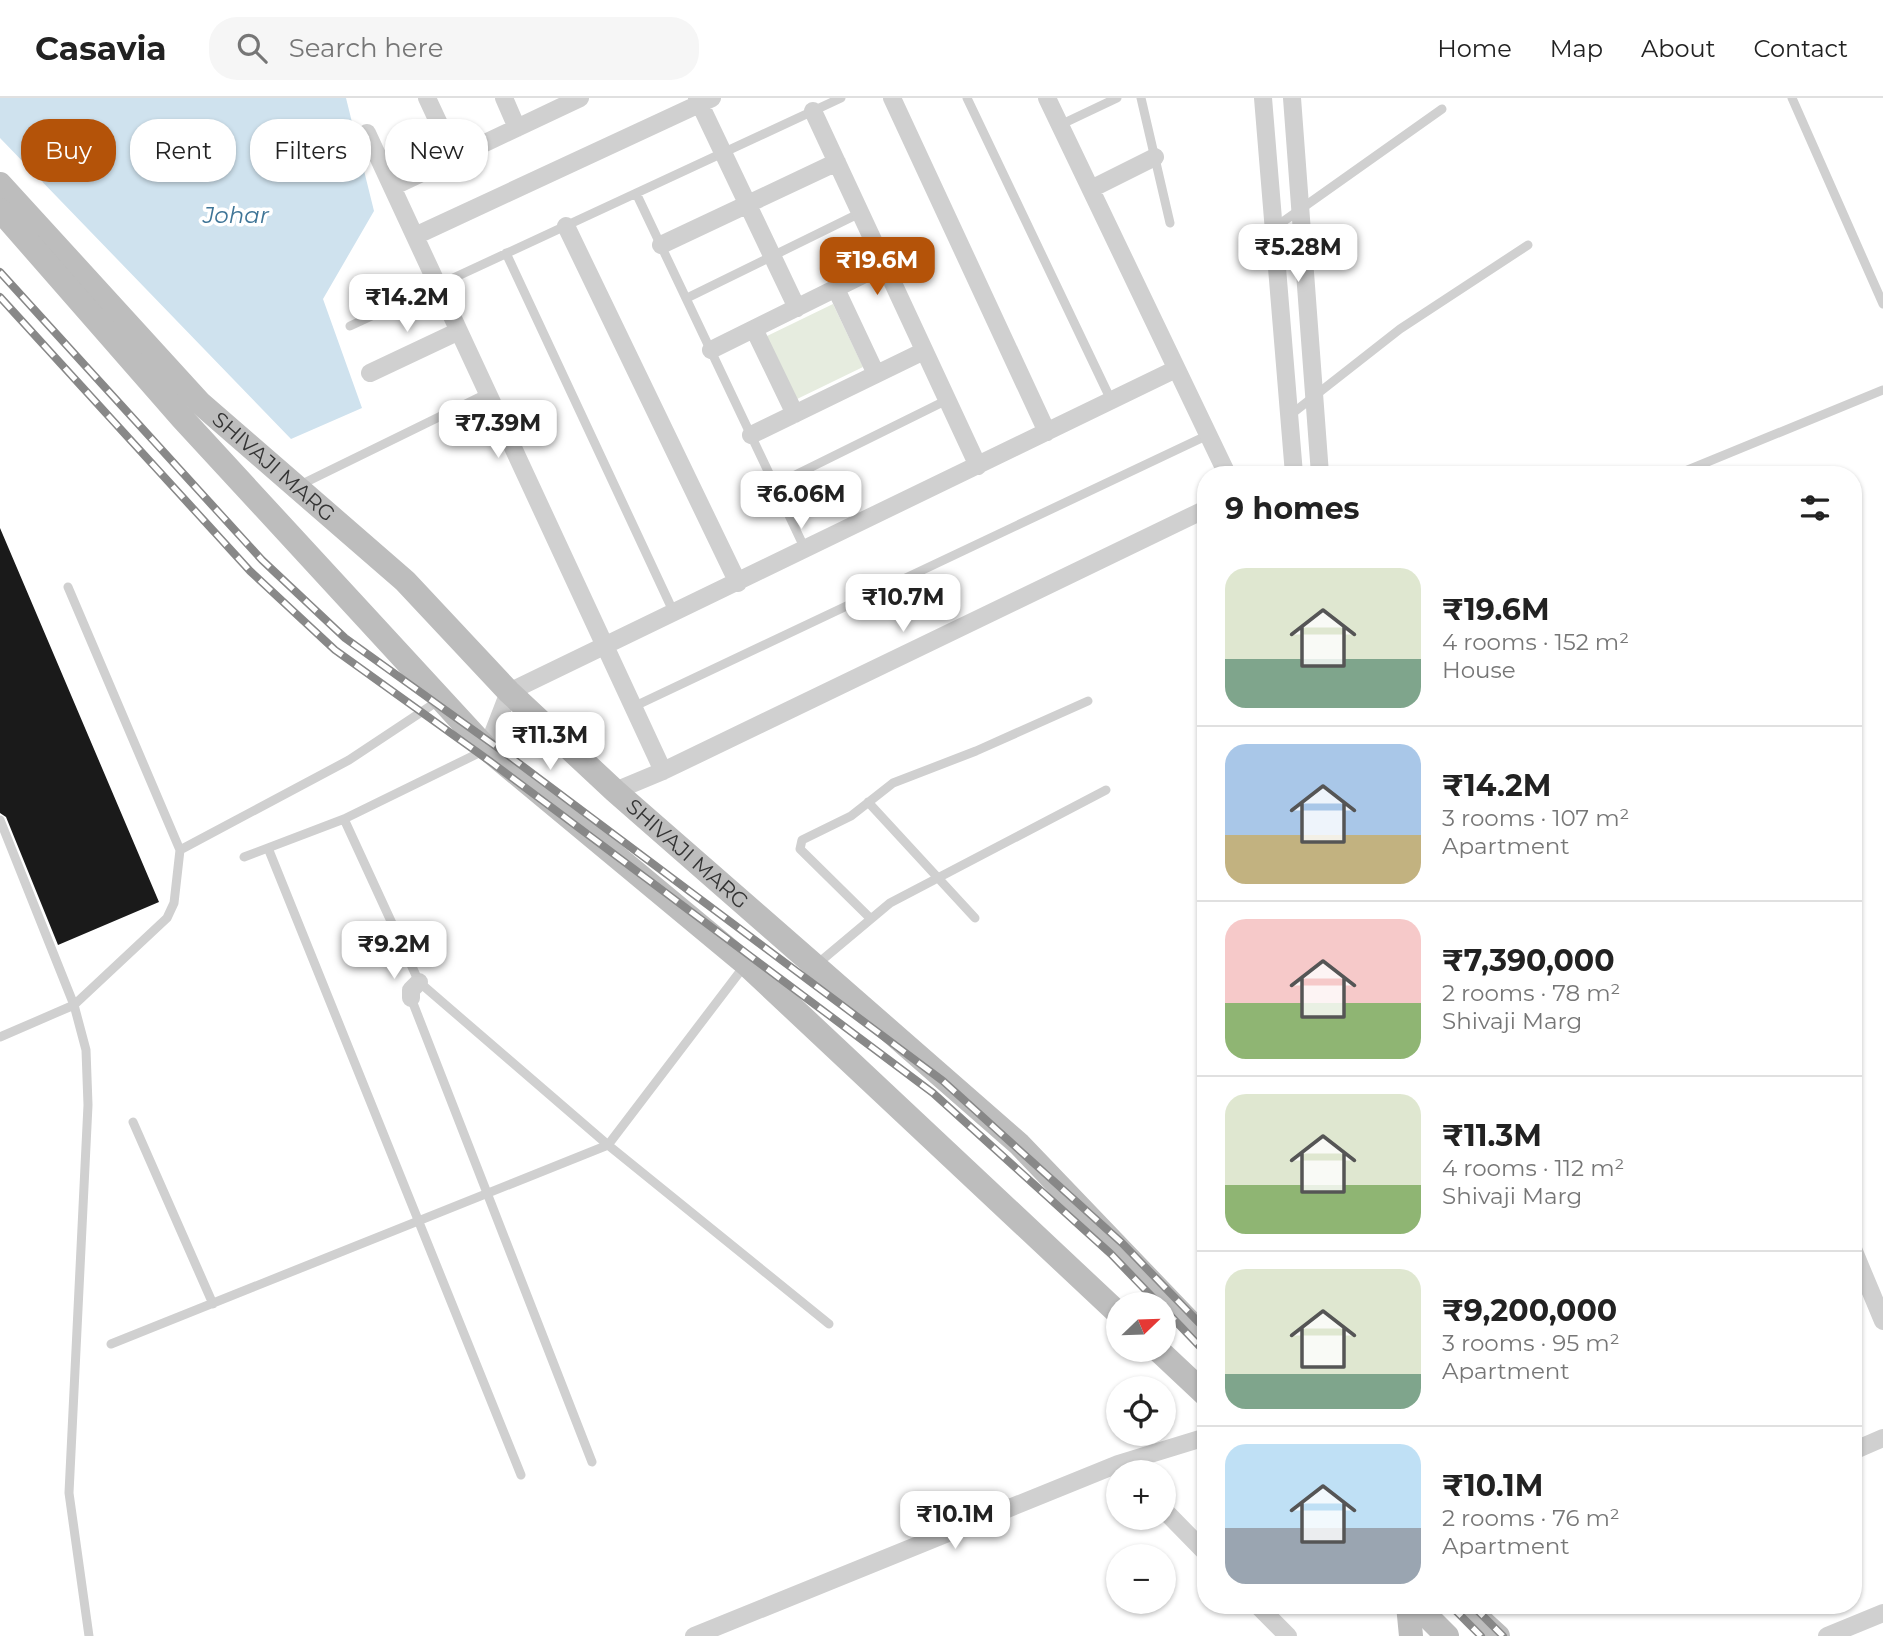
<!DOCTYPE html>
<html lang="en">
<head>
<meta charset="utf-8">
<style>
  body { margin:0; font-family:Montserrat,sans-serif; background:#f6f6f6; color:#222; height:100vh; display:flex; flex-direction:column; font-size:26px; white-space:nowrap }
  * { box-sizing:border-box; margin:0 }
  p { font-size:23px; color:#767676 }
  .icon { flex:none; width:38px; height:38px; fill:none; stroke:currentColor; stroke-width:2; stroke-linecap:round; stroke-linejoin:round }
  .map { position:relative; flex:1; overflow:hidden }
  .panel { position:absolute; left:1197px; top:368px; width:665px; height:1148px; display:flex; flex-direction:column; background:#fff; border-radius:28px; box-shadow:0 2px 5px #0004 }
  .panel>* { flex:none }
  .guide { position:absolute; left:21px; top:21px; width:665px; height:63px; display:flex; gap:14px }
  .needle { width:46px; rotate:67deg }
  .fabs { position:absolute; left:1106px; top:1194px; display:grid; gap:14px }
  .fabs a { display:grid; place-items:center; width:70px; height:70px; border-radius:50%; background:#fff; box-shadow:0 2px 5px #0004; font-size:35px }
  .price { position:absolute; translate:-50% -60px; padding:0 16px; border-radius:14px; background:#fff; color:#222; font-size:23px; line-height:46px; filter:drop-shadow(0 2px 4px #0008) }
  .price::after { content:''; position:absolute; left:50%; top:42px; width:21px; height:16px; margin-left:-10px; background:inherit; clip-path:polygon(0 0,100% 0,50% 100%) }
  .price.current { background:#b45309; color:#fff }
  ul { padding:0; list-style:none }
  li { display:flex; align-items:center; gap:21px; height:175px; padding:0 28px }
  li+li { border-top:2px solid #e0e0e0 }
  li span { display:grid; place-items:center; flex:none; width:196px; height:140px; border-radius:21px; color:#555 }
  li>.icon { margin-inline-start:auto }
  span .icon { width:84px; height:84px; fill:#fffc; stroke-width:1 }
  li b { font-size:30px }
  h2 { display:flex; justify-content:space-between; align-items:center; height:84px; padding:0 28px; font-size:30px }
  .chip { padding:0 24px; border-radius:28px; background:#fff; box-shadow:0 2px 5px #0004; font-size:24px; line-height:63px }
  .chip.current { background:#b45309; color:#fff }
  header { display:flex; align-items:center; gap:42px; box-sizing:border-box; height:98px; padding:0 35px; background:#fff; border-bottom:2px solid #e0e0e0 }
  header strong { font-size:33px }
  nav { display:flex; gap:38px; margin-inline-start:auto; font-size:24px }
  .search { width:490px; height:63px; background:#f6f6f6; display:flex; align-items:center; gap:18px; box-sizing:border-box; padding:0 24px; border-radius:28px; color:#767676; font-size:26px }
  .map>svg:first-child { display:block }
  .green { fill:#e6ecdf }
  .water { fill:#cfe2ee }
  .building { fill:#1a1a1a }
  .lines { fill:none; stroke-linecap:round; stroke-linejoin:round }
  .lane { stroke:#d0d0d0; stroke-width:9 }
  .street { stroke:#d0d0d0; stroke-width:18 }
  .secondary { stroke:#bdbdbd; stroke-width:24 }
  .rail-casing { stroke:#888; stroke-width:8 }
  .rail { stroke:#fff; stroke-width:5; stroke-dasharray:16; stroke-linecap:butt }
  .labels { text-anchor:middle; stroke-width:7; stroke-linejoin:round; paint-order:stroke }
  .street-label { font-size:21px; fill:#333; stroke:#fff }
  .water-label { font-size:23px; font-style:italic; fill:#3f7597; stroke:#fff }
</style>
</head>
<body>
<header>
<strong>Casavia</strong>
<div class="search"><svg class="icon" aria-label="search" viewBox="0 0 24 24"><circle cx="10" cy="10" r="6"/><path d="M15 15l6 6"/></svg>Search here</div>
<nav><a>Home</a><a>Map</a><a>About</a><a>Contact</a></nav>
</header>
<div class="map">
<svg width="1883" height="1538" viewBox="0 0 1883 1538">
  <rect width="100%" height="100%" fill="#fff"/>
  <path class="green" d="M833,206L863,269L795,302L765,239Z"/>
  <path class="water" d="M0,0H346L374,113L323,201L362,310L291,341L0,40Z"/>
  <path class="building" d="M0,430L159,804L58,847L6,719L0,715Z"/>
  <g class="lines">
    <path class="lane" d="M967,0L1111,302
      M1141,0L1170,125
      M1792,0L1883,206
      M1060,27L1117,0
      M636,95L805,451
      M1274,130L1442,11
      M506,155L674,515
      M687,200L860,115
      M350,228L841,0
      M1289,318L1400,231L1528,147
      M1678,376L1883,292
      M775,387L947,302
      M298,388L488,295
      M68,489L180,752L349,662L441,601
      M633,609L1208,337
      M868,704L975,820
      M344,721L419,884L608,1047L829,1226
      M0,722L74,907L86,952L88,1007L69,1395L89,1538
      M268,750L521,1377
      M244,759L344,721L485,652
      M870,820L800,751L802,742L851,718L893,685L976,653L1088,603
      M816,867L890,805L1106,692
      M411,900L592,1364
      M0,939L74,907L167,820L174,805L180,752
      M133,1024L213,1206
      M111,1246L608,1047L745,867"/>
    <path class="street" d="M427,0L455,60
      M504,0L517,30
      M697,0L797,210
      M892,0L1047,334
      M1047,0L1227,376
      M1263,0L1294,376
      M1292,0L1320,376
      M813,13L978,368
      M367,35L663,673
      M392,89L580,0
      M1091,91L1155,59
      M566,128L738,485
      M415,138L712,0
      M661,147L837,64
      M836,191L876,276
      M754,231L795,316
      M711,252L883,167
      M370,275L459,233
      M751,337L924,253
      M487,651L509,594L1176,271
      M615,693L663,673L1206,411
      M411,900V892L419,884
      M1853,1151L1883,1223
      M1853,1353L1883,1340
      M1164,1412L1206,1455
      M1257,1507L1288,1538
      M1473,1515L1491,1507
      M694,1538L1118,1366L1206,1339
      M1827,1538L1883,1515"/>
    <g class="secondary">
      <path id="s1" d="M0,86L200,305L405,483L509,594L615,693L1019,1046L1206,1241"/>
      <path d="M0,112L182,320L487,651L746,866L1118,1215"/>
      <path d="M1157,1251L1206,1297"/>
      <path d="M1408,1507L1411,1538"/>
      <path d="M1416,1507L1447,1538"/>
      <path d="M1464,1507L1498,1538"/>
    </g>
    <g class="rail-casing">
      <path id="rail" d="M0,174L262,462L345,540L501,652L943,983L1122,1145L1206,1232
        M0,199L250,473L335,552L491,664L933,995L1111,1156L1159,1206
        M1164,1211L1206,1255
        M1450,1507L1481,1538
        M1472,1507L1503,1538"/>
    </g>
    <use href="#rail" class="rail"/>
  </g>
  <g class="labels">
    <g class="street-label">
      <text dy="7" stroke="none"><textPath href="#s1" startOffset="394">SHIVAJI MARG</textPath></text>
      <text dy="7" stroke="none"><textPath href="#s1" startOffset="961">SHIVAJI MARG</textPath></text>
    </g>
    <g class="water-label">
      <text x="236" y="125">Johar</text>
    </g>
  </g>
</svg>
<div class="fabs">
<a><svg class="needle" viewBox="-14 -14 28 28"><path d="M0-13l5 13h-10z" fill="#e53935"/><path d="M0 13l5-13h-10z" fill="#767676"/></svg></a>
<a><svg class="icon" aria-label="locate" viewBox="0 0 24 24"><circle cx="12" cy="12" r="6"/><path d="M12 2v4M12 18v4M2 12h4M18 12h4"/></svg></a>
<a>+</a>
<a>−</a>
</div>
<b class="price" style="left:1298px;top:186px">₹5.28M</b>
<b class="price current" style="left:877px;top:199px">₹19.6M</b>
<b class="price" style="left:407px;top:236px">₹14.2M</b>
<b class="price" style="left:498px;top:362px">₹7.39M</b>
<b class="price" style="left:801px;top:433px">₹6.06M</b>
<b class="price" style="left:903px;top:536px">₹10.7M</b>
<b class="price" style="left:550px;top:674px">₹11.3M</b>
<b class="price" style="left:394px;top:883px">₹9.2M</b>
<b class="price" style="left:955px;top:1453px">₹10.1M</b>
<div class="guide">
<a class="chip current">Buy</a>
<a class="chip">Rent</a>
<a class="chip">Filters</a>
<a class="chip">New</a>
</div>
<section class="panel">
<h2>9 homes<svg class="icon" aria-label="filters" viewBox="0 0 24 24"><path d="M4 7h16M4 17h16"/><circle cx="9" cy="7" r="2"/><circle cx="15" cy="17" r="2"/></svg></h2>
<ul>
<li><span style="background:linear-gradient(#dfe7d0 65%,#7fa58c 0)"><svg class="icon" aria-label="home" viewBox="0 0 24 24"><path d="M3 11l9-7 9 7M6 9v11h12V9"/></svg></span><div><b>₹19.6M</b><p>4 rooms · 152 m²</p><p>House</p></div></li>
<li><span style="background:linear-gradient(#a9c7e8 65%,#c2b280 0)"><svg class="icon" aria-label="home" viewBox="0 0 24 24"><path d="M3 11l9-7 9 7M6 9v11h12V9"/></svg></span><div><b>₹14.2M</b><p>3 rooms · 107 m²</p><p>Apartment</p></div></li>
<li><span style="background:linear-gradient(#f6c9c9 60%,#8fb573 0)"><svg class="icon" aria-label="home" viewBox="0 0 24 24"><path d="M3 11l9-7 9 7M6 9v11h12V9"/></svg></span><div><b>₹7,390,000</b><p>2 rooms · 78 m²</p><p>Shivaji Marg</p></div></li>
<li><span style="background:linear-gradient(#dfe7d0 65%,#8fb573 0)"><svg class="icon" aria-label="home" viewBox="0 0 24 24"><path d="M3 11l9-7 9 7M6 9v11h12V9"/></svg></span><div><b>₹11.3M</b><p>4 rooms · 112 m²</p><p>Shivaji Marg</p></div></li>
<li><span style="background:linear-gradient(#dfe7d0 75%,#7fa58c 0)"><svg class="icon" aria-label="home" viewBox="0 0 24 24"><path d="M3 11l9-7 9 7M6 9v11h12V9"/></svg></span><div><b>₹9,200,000</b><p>3 rooms · 95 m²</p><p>Apartment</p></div></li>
<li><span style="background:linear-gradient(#bfe0f5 60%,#9aa5b1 0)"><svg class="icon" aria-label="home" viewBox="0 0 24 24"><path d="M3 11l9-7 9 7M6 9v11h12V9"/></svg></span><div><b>₹10.1M</b><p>2 rooms · 76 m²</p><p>Apartment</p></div></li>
</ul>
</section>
</div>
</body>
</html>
